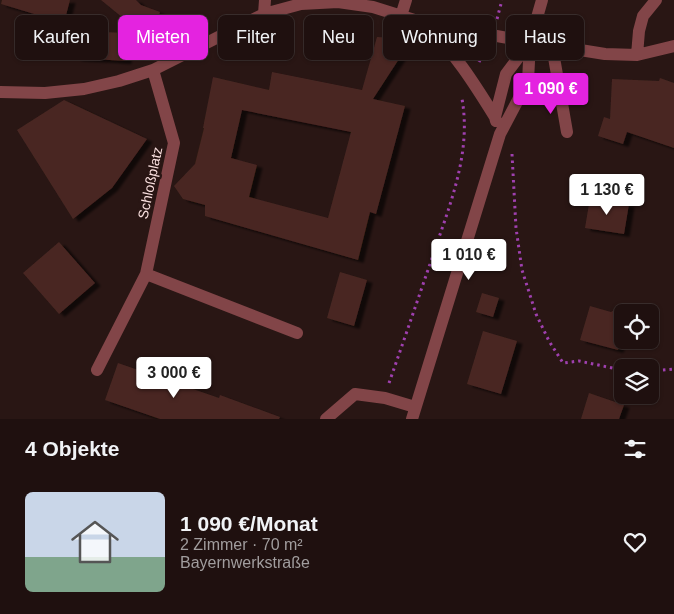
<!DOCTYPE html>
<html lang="de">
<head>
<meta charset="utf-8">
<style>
  body { margin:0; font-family:Arial,sans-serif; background:#2c1e1d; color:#f1f3f6; height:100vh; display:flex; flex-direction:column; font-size:19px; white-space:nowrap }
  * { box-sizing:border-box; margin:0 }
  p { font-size:16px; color:#a19d9e }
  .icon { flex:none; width:28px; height:28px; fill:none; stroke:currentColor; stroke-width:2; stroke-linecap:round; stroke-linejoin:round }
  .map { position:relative; height:419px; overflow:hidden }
  .sheet { display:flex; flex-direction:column; background:#1f100f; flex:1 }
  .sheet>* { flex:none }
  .guide { position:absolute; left:15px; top:15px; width:645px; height:45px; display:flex; gap:10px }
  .controls { position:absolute; left:614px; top:304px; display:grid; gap:10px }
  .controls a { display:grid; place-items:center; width:45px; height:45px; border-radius:8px; background:#1f100f; box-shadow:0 1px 4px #0004,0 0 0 1px #3c302f; font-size:25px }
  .price { position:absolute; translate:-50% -42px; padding:0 11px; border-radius:5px; background:#fff; color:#222; font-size:16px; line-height:32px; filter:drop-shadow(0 1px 2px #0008) }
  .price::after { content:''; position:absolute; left:50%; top:30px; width:15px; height:11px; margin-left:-8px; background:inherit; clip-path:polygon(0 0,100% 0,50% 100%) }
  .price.on { background:#e423e0; color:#fff }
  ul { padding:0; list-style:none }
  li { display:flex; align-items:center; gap:15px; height:125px; padding:0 25px }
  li+li { border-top:1px solid #3c302f }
  li span { display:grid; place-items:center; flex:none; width:140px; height:100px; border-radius:8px; color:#555 }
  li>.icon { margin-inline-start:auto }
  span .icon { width:60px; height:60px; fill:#fffc; stroke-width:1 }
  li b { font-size:21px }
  h2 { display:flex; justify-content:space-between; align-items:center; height:60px; padding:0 25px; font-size:21px }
  .pill { padding:0 18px; border-radius:8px; background:#1f100f; box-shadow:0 1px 4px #0004,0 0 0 1px #3c302f; font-size:18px; line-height:45px }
  .pill.on { background:#e423e0; color:#fff }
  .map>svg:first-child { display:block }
  .building { fill:#482722; fill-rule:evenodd; filter:url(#shadow) }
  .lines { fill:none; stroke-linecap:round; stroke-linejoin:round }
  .path { stroke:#9f40af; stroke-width:3; stroke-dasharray:2.5 4; stroke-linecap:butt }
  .minor { stroke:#824548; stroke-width:12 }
  .labels { text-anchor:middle; stroke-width:5; stroke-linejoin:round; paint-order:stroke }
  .street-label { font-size:14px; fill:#fbe1e0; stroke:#291614 }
</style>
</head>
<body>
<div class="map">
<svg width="674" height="419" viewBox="0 0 674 419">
  <defs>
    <filter id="shadow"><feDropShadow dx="5.5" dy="3" stdDeviation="1" flood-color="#0009"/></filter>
  </defs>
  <rect width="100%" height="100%" fill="#291614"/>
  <path class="building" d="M2,0H70L64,23L1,4Z
    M101,0H136L141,5L160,12L150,40Z
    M77,31L127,33L126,61L76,58Z
    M377,37L412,39L373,99L405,106L376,214L370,212L358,260L205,216V205L183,199L174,186L195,164L204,128H203L213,77L269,90L272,72L362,90ZM242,110L351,132L328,218L249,197L257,165L231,158Z
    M660,78L674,83V148L627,132L623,144L598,136L604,117L610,119L612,79L659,81Z
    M64,100L147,139L112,188L73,219L17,130Z
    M590,198L629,204L624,234L585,228Z
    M59,242L95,283L59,314L23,273Z
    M340,272L367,280L354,326L327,318Z
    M482,293L499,298L493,317L476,312Z
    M622,305V334L618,350L580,340L590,306L611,312Z
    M483,331L517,341L501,394L467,384Z
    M118,363L219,398L220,395L280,417L279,419H160L105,400Z
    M589,393L624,405L619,419H581Z"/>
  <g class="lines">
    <path class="path" d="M497,19L502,0
      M479,62L485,50
      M512,154L516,228L522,270L536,314L549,341L563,363L579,361L622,370
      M650,371L674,369
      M389,383C403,343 417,302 431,261C448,209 472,155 462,99"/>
    <path class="minor" d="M264,14L265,0
      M401,16L406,0
      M424,23C453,50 474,83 495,117
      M552,46L567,132
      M637,55L639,31L643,16L656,0
      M0,92L45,93L84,89L119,81L153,70L264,14L301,4L338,2L373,7L424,23L530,42L605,54L637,55L674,46
      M496,121L495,117L506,74L530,42
      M146,274L174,143L153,70
      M97,370L146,274L297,333
      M326,419L355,394L385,398L415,407
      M412,419L500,134L528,81L530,42L542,0"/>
  </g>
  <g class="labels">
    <g class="street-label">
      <text transform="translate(150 183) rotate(-78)" y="5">Schloßplatz</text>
    </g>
  </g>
</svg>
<div class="controls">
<a><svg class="icon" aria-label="locate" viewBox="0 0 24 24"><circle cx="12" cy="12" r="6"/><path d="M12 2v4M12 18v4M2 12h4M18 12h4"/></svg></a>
<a><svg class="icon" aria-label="layers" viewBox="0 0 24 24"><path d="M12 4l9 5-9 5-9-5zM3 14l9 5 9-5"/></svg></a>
</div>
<b class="price on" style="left:551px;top:115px">1 090 €</b>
<b class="price" style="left:607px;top:216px">1 130 €</b>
<b class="price" style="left:469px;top:281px">1 010 €</b>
<b class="price" style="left:174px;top:399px">3 000 €</b>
<div class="guide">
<a class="pill">Kaufen</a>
<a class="pill on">Mieten</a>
<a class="pill">Filter</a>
<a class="pill">Neu</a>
<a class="pill">Wohnung</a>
<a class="pill">Haus</a>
</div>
</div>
<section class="sheet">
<h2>4 Objekte<svg class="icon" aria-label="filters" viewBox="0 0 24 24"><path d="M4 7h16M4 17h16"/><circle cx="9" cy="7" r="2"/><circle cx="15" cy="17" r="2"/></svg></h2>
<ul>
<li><span style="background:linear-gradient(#c9d6e8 65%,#7fa58c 0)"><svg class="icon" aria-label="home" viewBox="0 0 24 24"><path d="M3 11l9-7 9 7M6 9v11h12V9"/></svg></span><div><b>1 090 €/Monat</b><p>2 Zimmer · 70 m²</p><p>Bayernwerkstraße</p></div><svg class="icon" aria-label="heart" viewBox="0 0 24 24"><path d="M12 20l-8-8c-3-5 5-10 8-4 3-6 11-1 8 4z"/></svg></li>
</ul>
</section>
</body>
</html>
